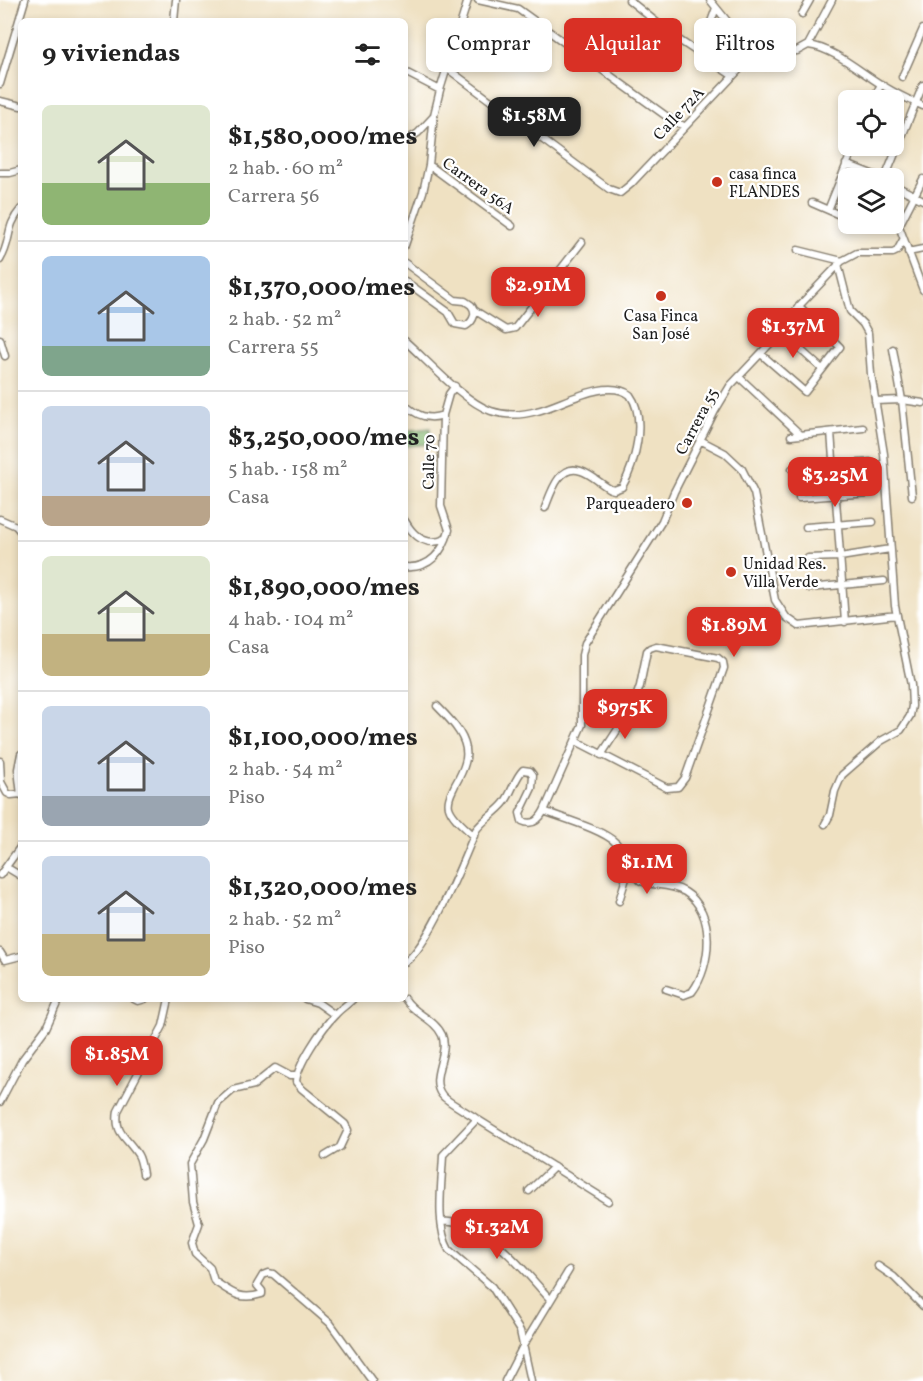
<!DOCTYPE html>
<html lang="es">
<head>
<meta charset="utf-8">
<style>
  body { margin:0; font-family:Vollkorn,serif; background:#f2f2f2; color:#222; height:100vh; display:flex; flex-direction:column; font-size:22px; white-space:nowrap }
  * { box-sizing:border-box; margin:0 }
  p { font-size:20px; color:#767676 }
  .icon { flex:none; width:33px; height:33px; fill:none; stroke:currentColor; stroke-width:2; stroke-linecap:round; stroke-linejoin:round }
  .map { position:relative; flex:1; overflow:hidden }
  .details { position:absolute; left:18px; top:18px; width:390px; height:984px; display:flex; flex-direction:column; background:#fff; border-radius:9px; box-shadow:0 3px 9px #0003 }
  .details>* { flex:none }
  .hud { position:absolute; left:426px; top:18px; width:406px; height:54px; display:flex; gap:12px }
  .tools { position:absolute; left:838px; top:90px; display:grid; gap:12px }
  .tools a { display:grid; place-items:center; width:66px; height:66px; border-radius:9px; background:#fff; box-shadow:0 3px 9px #0003; font-size:30px }
  .price { position:absolute; translate:-50% -51px; padding:0 14px; border-radius:12px; background:#d93025; color:#fff; font-size:20px; line-height:39px; filter:drop-shadow(0 2px 3px #0008) }
  .price::after { content:''; position:absolute; left:50%; top:36px; width:18px; height:14px; margin-left:-9px; background:inherit; clip-path:polygon(0 0,100% 0,50% 100%) }
  .price.selected { background:#222; color:#fff }
  ul { padding:0; list-style:none }
  li { display:flex; align-items:center; gap:18px; height:150px; padding:0 24px }
  li+li { border-top:2px solid #e0e0e0 }
  li span { display:grid; place-items:center; flex:none; width:168px; height:120px; border-radius:9px; color:#555 }
  li>.icon { margin-inline-start:auto }
  span .icon { width:72px; height:72px; fill:#fffc; stroke-width:1 }
  li b { font-size:26px }
  h2 { display:flex; justify-content:space-between; align-items:center; height:72px; padding:0 24px; font-size:26px }
  .pill { padding:0 21px; border-radius:9px; background:#fff; box-shadow:0 3px 9px #0003; font-size:21px; line-height:54px }
  .pill.selected { background:#d93025; color:#fff }
  .map>svg:first-child { display:block }
  .forest { fill:#86b872; stroke:#516a47; stroke-width:1.5 }
  .lines { fill:none; stroke-linecap:round; stroke-linejoin:round }
  .minor-casing { stroke:#867e6f; stroke-width:9 }
  .minor { stroke:#fff; stroke-width:6 }
  .poi-dot { fill:#c8321e; stroke:#fff; stroke-width:2 }
  .labels { text-anchor:middle; stroke-width:4.5; stroke-linejoin:round; paint-order:stroke }
  .street-label { font-size:16px; fill:#1c1c1c; stroke:#fff }
  .poi-label { font-size:16px; fill:#1c1c1c; stroke:#fff; text-anchor:start }
</style>
</head>
<body>
<div class="map">
<svg width="923" height="1381" viewBox="0 0 923 1381">
  <rect width="100%" height="100%" fill="#fff"/>
  <filter id="ink" filterUnits="userSpaceOnUse"><feTurbulence type="fractalNoise" baseFrequency=".0167" numOctaves="2"/><feDisplacementMap in="SourceGraphic" scale="12" xChannelSelector="R" yChannelSelector="G"/><feConvolveMatrix kernelMatrix="1 2 1 2 8 2 1 2 1" color-interpolation-filters="sRGB"/></filter>
  <filter id="wash" filterUnits="userSpaceOnUse"><feTurbulence type="fractalNoise" baseFrequency=".008" numOctaves="4" result="noise"/><feDisplacementMap in="SourceGraphic" scale="24" xChannelSelector="R" yChannelSelector="G"/><feGaussianBlur stdDeviation="1.35" result="paint"/><feColorMatrix in="noise" values="0 0 0 0 0 0 0 0 0 0 0 0 0 0 0 0 0 1.4 0 .05"/><feComposite in="paint" operator="in"/></filter>
  <g filter="url(#wash)">
    <rect width="100%" height="100%" fill="#efe1c2"/>
    <path class="forest" d="M430,428L431,444L405,446V431Z"/>
  </g>
  <g filter="url(#ink)">
    <g class="lines">
      <g class="minor-casing">
        <path id="minor" d="M478,0L518,9L673,121L684,126
          M629,0L676,38L733,76
          M710,0L754,54
          M802,14L810,0
          M174,21L176,0
          M704,41L716,8
          M808,45C834,48 860,72 882,85C895,93 909,100 923,106
          M448,69L609,189L620,193L631,184L754,54L797,51L808,45L832,0
          M405,72L440,90
          M902,77L923,29
          M0,84L25,0
          M873,100L881,84
          M0,101L21,106
          M405,141L418,133L434,116
          M846,164L882,178
          M429,165L512,226
          M0,173H10L21,170
          M885,178L923,85
          M894,185L923,200
          M812,203L849,219
          M828,210L854,146
          M899,226L923,290
          M899,226L923,179
          M405,245L423,192L429,165L434,115L440,90L468,0
          M798,250L842,261
          M908,252L923,249
          M0,260C12,241 5,227 21,209
          M405,263L455,300L465,301L471,305C477,312 474,321 466,326L455,324L448,312L405,281
          M474,310L506,330L515,328L582,242
          M781,332L822,369
          M0,339L5,356
          M405,341C428,361 463,401 491,411C506,416 523,415 537,411C562,405 606,377 630,395C647,418 635,465 622,487L614,490L610,489C601,484 591,474 581,471C559,463 551,493 545,508
          M893,349L902,400L912,496
          M761,354L805,392L840,347L799,306
          M739,377L801,435
          M875,401L902,400L923,403
          M405,405C416,415 428,421 443,415
          M831,432L845,622
          M791,436L863,428
          M700,440L725,453L742,469L754,493L775,600L786,617L799,626L897,615
          M792,469L870,462
          M799,498L870,493
          M0,519L16,526L21,532
          M405,521C414,537 427,547 445,539
          M806,527L873,522
          M808,558L840,557L890,549
          M405,567C430,569 443,552 449,530L441,506L443,415L449,394L455,386
          M809,588L884,581
          M437,706C452,721 472,741 465,763C463,771 459,778 455,785C452,792 447,799 449,807C452,818 466,828 474,836
          M576,741L667,788L678,787L685,778L724,668L723,662L718,658L656,646L650,648L647,651L640,686L633,706L601,755
          M21,754L18,769L21,795
          M0,761L1,782L7,793L11,795L21,794
          M544,811C562,818 604,830 616,843C623,851 635,877 641,881C653,887 668,882 685,892C716,911 712,966 692,992L684,995L666,989
          M825,824L830,815L835,791L842,775L881,741L901,730L910,716L912,706L911,685L895,606L884,454L871,374L868,333L863,324L850,311L838,264
          M6,867L21,876
          M0,875L21,846
          M619,901L630,865
          M0,952L5,960L21,956
          M405,962C429,947 464,859 476,830C484,819 496,813 504,803C512,793 514,779 523,770L530,771L533,775L532,788L520,813L522,821C533,826 539,820 544,811L582,725V655L585,643L662,521L674,492L715,411L730,386L781,332L799,306L842,261L857,253H893L897,251L903,240
          M134,999L138,1001L145,999
          M305,999L318,1003L335,1015
          M405,999C414,1014 435,1019 442,1035C450,1054 428,1078 442,1095C447,1102 468,1112 477,1119L443,1155C442,1182 435,1226 449,1250L492,1287L520,1331L531,1381
          M297,1076H290L275,1068L254,1085L233,1090L218,1103L204,1139L190,1164L193,1202L199,1224L192,1243L195,1254L210,1268L214,1281C232,1293 240,1301 262,1294V1291L257,1285L263,1275L268,1273L273,1274L330,1323L372,1381
          M0,1102L22,1060L46,1028L59,999
          M477,1119L608,1201
          M325,1156L340,1147L348,1130L345,1124L302,1089L296,1082C297,1065 322,1028 335,1015C340,1009 347,1005 353,999
          M143,1174C142,1168 141,1160 138,1155C127,1137 114,1134 118,1111L163,1026L169,999
          M529,1191L554,1167
          M441,1221C448,1222 457,1222 464,1225C500,1238 525,1272 550,1299
          M878,1266L894,1277L923,1306
          M505,1381L523,1346L569,1270"/>
      </g>
      <use href="#minor" class="minor"/>
    </g>
  </g>
  <g class="poi-dot">
    <circle cx="717" cy="182" r="6"/>
    <circle cx="661" cy="296" r="6"/>
    <circle cx="687" cy="503" r="6"/>
    <circle cx="731" cy="572" r="6"/>
  </g>
  <g class="labels">
    <g class="street-label">
      <text transform="translate(678 113) rotate(-47)" y="6">Calle 72A</text>
      <text transform="translate(479 185) rotate(36)" y="6">Carrera 56A</text>
      <text transform="translate(696 421) rotate(-62)" y="6">Carrera 55</text>
      <text transform="translate(428 462) rotate(-89)" y="6">Calle 70</text>
    </g>
    <g class="poi-label">
      <text x="729" y="179">casa finca<tspan x="729" dy="18">FLANDES</tspan></text>
      <text x="661" y="321" text-anchor="middle">Casa Finca<tspan x="661" dy="18">San José</tspan></text>
      <text x="675" y="509" text-anchor="end">Parqueadero</text>
      <text x="743" y="569">Unidad Res.<tspan x="743" dy="18">Villa Verde</tspan></text>
    </g>
  </g>
</svg>
<div class="tools">
<a><svg class="icon" aria-label="locate" viewBox="0 0 24 24"><circle cx="12" cy="12" r="6"/><path d="M12 2v4M12 18v4M2 12h4M18 12h4"/></svg></a>
<a><svg class="icon" aria-label="layers" viewBox="0 0 24 24"><path d="M12 4l9 5-9 5-9-5zM3 14l9 5 9-5"/></svg></a>
</div>
<b class="price selected" style="left:534px;top:148px">$1.58M</b>
<b class="price" style="left:538px;top:318px">$2.91M</b>
<b class="price" style="left:793px;top:359px">$1.37M</b>
<b class="price" style="left:835px;top:508px">$3.25M</b>
<b class="price" style="left:734px;top:658px">$1.89M</b>
<b class="price" style="left:625px;top:740px">$975K</b>
<b class="price" style="left:647px;top:895px">$1.1M</b>
<b class="price" style="left:117px;top:1087px">$1.85M</b>
<b class="price" style="left:497px;top:1260px">$1.32M</b>
<div class="hud">
<a class="pill">Comprar</a>
<a class="pill selected">Alquilar</a>
<a class="pill">Filtros</a>
</div>
<section class="details">
<h2>9 viviendas<svg class="icon" aria-label="filters" viewBox="0 0 24 24"><path d="M4 7h16M4 17h16"/><circle cx="9" cy="7" r="2"/><circle cx="15" cy="17" r="2"/></svg></h2>
<ul>
<li><span style="background:linear-gradient(#dfe7d0 65%,#8fb573 0)"><svg class="icon" aria-label="home" viewBox="0 0 24 24"><path d="M3 11l9-7 9 7M6 9v11h12V9"/></svg></span><div><b>$1,580,000/mes</b><p>2 hab. · 60 m²</p><p>Carrera 56</p></div></li>
<li><span style="background:linear-gradient(#a9c7e8 75%,#7fa58c 0)"><svg class="icon" aria-label="home" viewBox="0 0 24 24"><path d="M3 11l9-7 9 7M6 9v11h12V9"/></svg></span><div><b>$1,370,000/mes</b><p>2 hab. · 52 m²</p><p>Carrera 55</p></div></li>
<li><span style="background:linear-gradient(#c9d6e8 75%,#b9a48a 0)"><svg class="icon" aria-label="home" viewBox="0 0 24 24"><path d="M3 11l9-7 9 7M6 9v11h12V9"/></svg></span><div><b>$3,250,000/mes</b><p>5 hab. · 158 m²</p><p>Casa</p></div></li>
<li><span style="background:linear-gradient(#dfe7d0 65%,#c2b280 0)"><svg class="icon" aria-label="home" viewBox="0 0 24 24"><path d="M3 11l9-7 9 7M6 9v11h12V9"/></svg></span><div><b>$1,890,000/mes</b><p>4 hab. · 104 m²</p><p>Casa</p></div></li>
<li><span style="background:linear-gradient(#c9d6e8 75%,#9aa5b1 0)"><svg class="icon" aria-label="home" viewBox="0 0 24 24"><path d="M3 11l9-7 9 7M6 9v11h12V9"/></svg></span><div><b>$1,100,000/mes</b><p>2 hab. · 54 m²</p><p>Piso</p></div></li>
<li><span style="background:linear-gradient(#c9d6e8 65%,#c2b280 0)"><svg class="icon" aria-label="home" viewBox="0 0 24 24"><path d="M3 11l9-7 9 7M6 9v11h12V9"/></svg></span><div><b>$1,320,000/mes</b><p>2 hab. · 52 m²</p><p>Piso</p></div></li>
</ul>
</section>
</div>
</body>
</html>
